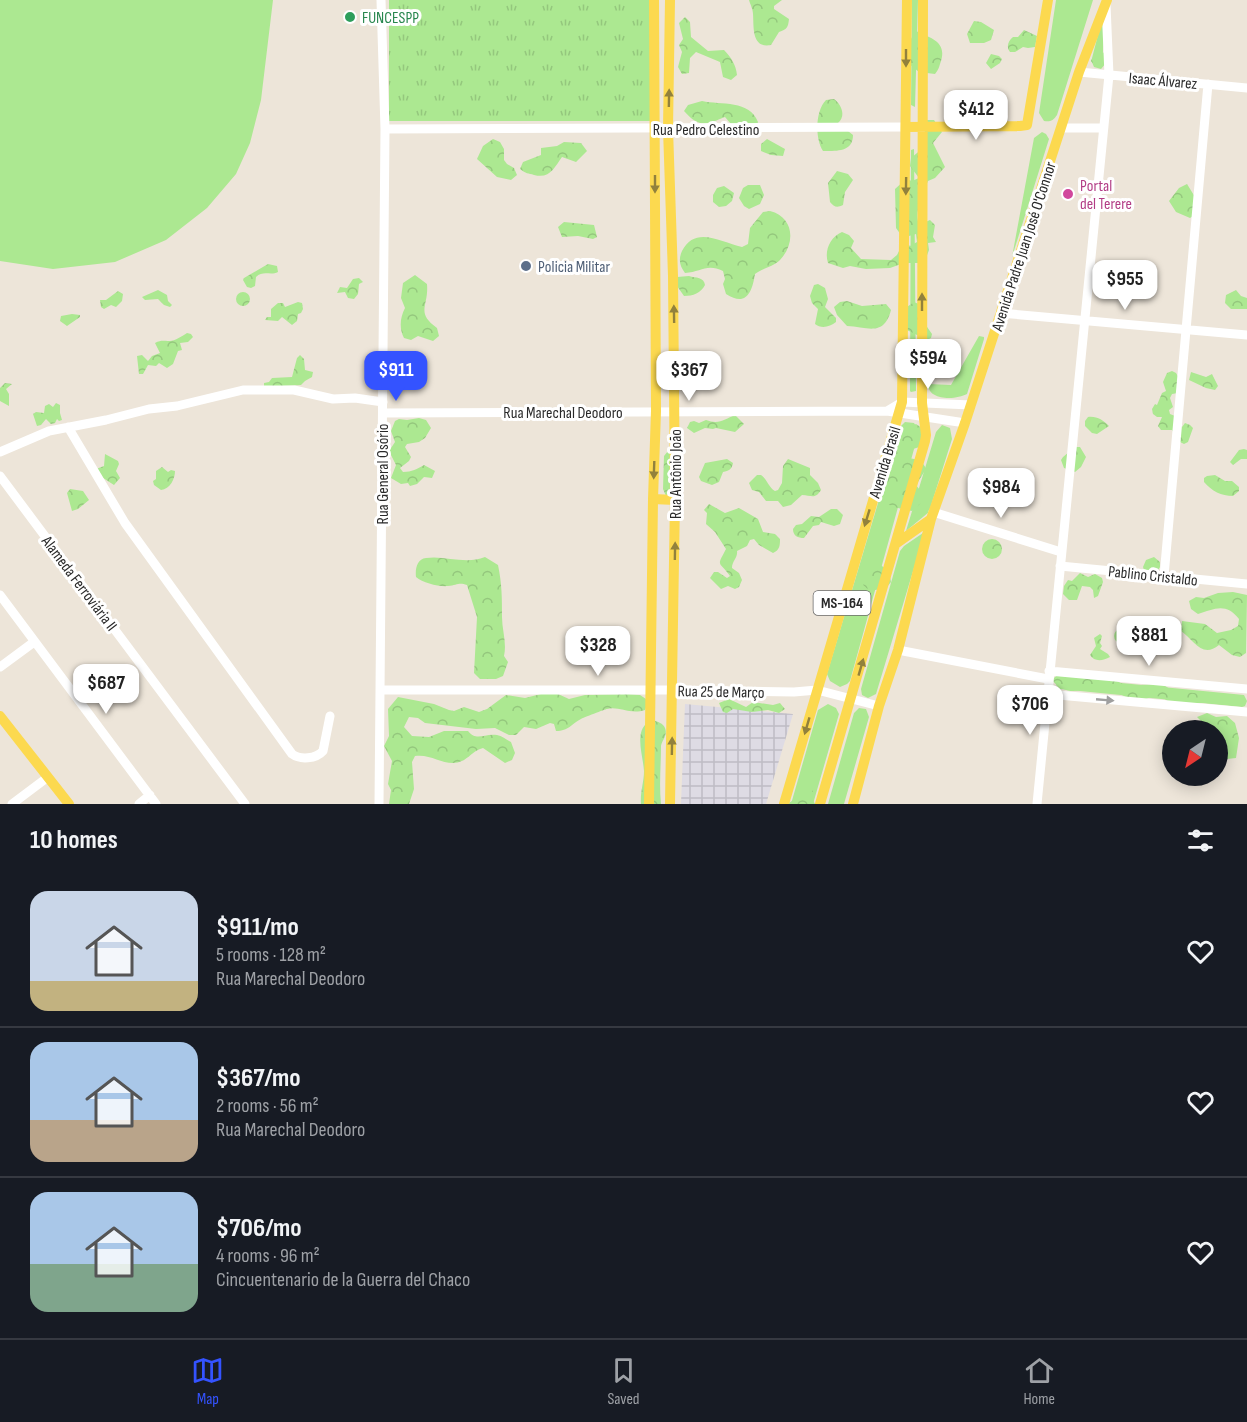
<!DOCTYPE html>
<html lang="en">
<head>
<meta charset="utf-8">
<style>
  body { margin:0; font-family:"Sofia Sans Condensed",sans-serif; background:#20242c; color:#f1f3f6; height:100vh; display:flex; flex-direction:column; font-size:22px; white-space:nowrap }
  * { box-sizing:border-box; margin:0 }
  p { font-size:20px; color:#9ea1a6 }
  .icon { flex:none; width:33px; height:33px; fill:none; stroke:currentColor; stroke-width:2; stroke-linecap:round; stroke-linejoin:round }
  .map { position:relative; height:804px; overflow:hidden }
  .details { display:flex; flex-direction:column; background:#171b24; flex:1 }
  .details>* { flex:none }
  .needle { width:39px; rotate:215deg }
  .tools { position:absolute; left:1162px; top:720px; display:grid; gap:12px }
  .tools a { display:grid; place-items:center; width:66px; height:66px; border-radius:50%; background:#171b24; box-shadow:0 3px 15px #0003; font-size:30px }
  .price { position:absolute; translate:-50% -51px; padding:0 14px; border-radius:12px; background:#fff; color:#222; font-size:20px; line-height:39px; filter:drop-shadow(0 2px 3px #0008) }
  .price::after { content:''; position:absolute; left:50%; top:36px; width:18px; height:14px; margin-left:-9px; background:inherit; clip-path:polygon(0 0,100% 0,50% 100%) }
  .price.on { background:#3453ff; color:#fff }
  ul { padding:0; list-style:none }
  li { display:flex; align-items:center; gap:18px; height:150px; padding:0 30px }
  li+li { border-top:2px solid #363941 }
  li span { display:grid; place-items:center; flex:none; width:168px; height:120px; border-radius:18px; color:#555 }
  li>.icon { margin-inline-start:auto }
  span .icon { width:72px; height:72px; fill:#fffc; stroke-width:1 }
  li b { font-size:26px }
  h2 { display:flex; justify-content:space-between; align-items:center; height:72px; padding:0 30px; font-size:26px }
  .tab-bar { display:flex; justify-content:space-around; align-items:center; height:84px; border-top:2px solid #363941; background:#171b24; font-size:16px; color:#9ea1a6 }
  .tab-bar a { display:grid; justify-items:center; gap:3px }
  .tab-bar .on { color:#3453ff }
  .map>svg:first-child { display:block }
  .industrial { fill:url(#industrial-grid) }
  .grass { fill:#ace891 }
  .forest { fill:url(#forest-crowns) }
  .park { fill:url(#park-tufts) }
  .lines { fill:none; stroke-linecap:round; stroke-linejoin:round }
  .minor { stroke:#fff; stroke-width:9 }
  .major { stroke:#fcd94f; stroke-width:10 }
  .oneway { fill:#92813c }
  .oneway2 { fill:#9f9f9f }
  .leisure-dot { fill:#2e9e5b; stroke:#fff; stroke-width:2 }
  .hotel-dot { fill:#d1479c; stroke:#fff; stroke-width:2 }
  .service-dot { fill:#5c6f8a; stroke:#fff; stroke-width:2 }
  .labels { text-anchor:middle; stroke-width:6; stroke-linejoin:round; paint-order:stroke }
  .shield { fill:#fff; stroke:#696969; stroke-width:1.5 }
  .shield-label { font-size:15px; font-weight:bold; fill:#292929 }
  .leisure-label { font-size:16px; fill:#27864d; stroke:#fff; text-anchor:start }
  .street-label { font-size:16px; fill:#292929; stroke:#fff }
  .hotel-label { font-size:16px; fill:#b23c85; stroke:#fff; text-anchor:start }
  .service-label { font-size:16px; fill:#4e5e75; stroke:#fff; text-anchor:start }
</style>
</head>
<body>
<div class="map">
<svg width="1247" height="804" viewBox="0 0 1247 804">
  <defs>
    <pattern id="industrial-grid" width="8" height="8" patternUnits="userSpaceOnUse" patternTransform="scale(1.5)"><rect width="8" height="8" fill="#dedbe4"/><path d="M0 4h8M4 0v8" fill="none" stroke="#bebcc4"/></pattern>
    <pattern id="forest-crowns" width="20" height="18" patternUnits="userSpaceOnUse" patternTransform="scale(1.5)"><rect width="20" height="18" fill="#ace891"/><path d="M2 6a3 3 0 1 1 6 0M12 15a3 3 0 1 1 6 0" fill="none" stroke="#94c77d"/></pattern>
    <pattern id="park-tufts" width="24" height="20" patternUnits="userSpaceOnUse" patternTransform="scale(1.5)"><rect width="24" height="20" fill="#ace891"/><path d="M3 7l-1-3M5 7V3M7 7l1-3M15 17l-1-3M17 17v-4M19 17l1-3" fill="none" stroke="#94c77d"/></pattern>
  </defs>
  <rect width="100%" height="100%" fill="#ede5d9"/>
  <path class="industrial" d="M685,704L793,714L766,804H681Z"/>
  <path class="grass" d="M0,0H273L261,100L250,143L236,174L207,208L166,240L115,262L53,269L0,261Z
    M912,0H918L915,107L911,105Z
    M1056,0H1093L1057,115C1053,121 1050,122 1044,121L1039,113Z
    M1107,0L1102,64L1091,62Z
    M1042,132L1046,134L1049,139L1012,257L1034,138Z
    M914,149L916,391L911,392L910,391L911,150Z
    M979,336L984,337V339L967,394C956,400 928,401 928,384L951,385Z
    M905,422L914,423L919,431L850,681L847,684L840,687L830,681L827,674L901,426Z
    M942,425L950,428L952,439L929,512L906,531L936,432Z
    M923,533V538L876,694L868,698L862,695L861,689L900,551L904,546Z
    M1060,677L1244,695L1247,701L1245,706L1242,707L1060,689L1056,685Z
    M828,704L836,708L839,714L813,804H791L818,710Z
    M859,708L866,709L869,717L844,804H828L854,713Z"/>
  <path class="forest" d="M749,0H782L774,6V9L789,19C788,28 787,29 779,32L771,45C751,49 754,26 753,14C753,9 750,4 749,0Z
    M685,17L690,22L691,37L708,51L724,50C731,57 736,65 737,75L731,80L723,77L720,62L696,52L690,58L689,73L682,74L678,67L682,52L679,45L683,39L679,23Z
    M974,21L981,22L994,30L991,40L984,43H970L967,34Z
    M1024,30L1037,36L1035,47L1028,48L1023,47L1015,52H1010C1006,47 1008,41 1013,37H1018Z
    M916,31C930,38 947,41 941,61C939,67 939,69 935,74L919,72L908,63L907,45Z
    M1101,52L1105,53L1106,63L1101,69L1094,67L1091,60Z
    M991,54L999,56L1002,59L1000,63L991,69L986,63Z
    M834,99C842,105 846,116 838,123L853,135C853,152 837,151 823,151C815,139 815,111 826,100Z
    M702,101C721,105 750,100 758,122L756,127L731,124L725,117C706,125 699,128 684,111L688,105Z
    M926,120H934L942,132L933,143L945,167L935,178L928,181C922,195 914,210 919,225L930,220L935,225L933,237L936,242L928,243L929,250L926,258L921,263H904L890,268L866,269L850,266L843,268L828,263C824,251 830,237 842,232L849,235L854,241L851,248L861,259L891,260L897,255L904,241L910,246L917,242L916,234L909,236L901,235L896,228L895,189L906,179L912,181L919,178L910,166L911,158L923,148Z
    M493,139L500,142L504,149V160L507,164L514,168L517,175L511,180L497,177L477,159L483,146Z
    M767,139L785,149L783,156L771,155L761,151V144Z
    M564,142L581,143L587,151L576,162L562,157C554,168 550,179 534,175C528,173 526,174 520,169L523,162L541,155V148L557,146Z
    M837,171L848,174L853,180L845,192L843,205C837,208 834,207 830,202L828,183Z
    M1187,184L1195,197L1193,216L1190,218L1176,212L1169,201L1179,188Z
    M748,185H760L764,195L760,204L749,209L744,206L739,198L743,188Z
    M724,186L734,193L732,201L726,206L719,207L713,202V195L717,188Z
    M770,211C794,217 796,243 780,260C773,267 763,268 755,274C752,293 746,307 726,294L723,284L725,279L723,271C707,263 701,272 685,273C680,266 678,260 682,251C695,225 721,242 742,247L748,244L750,228L763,212Z
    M564,222L594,225L597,237L593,239L578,236L562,237L558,227Z
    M268,264L277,266L278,272C271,276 263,270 256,277L255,286L251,288L247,287L243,280L244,278Z
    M415,275L427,284C429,307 415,312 437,328L439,336L433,341L418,336L411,340L404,338C399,328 400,318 405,308L401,298L403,283Z
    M689,276C696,278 704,277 705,285C701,293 693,296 684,296L677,286V277Z
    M359,278L363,282L359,284L358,294L354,299L348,298L345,292L337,293L340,287L347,288L353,279Z
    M818,284L825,288L828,299L825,307L836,318V322C830,327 821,329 815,324L818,309L812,303L810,296L814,285Z
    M158,290L167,295L168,301L172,305L170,307L164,305L158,299L145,300L142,297Z
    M1236,290L1241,296L1247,298V309H1231L1225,303L1226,295Z
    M118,291L123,294L122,301L116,307L111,305L104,309L101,307L100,300H106Z
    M236 299a7 7 0 1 1 14 0a7 7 0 1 1-14 0Z
    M847,301L862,306L886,304L891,310C884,337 868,327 847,326L837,315L834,307L840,302Z
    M298,302L302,303L303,309L301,313L298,314L297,321L292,325L282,317L278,321L265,320L267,317H271V309L278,303H283L285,307Z
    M914,302L921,305L925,324L932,334L931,338L927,340L907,330V307Z
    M72,314L80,315V317L67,326L60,321L61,316Z
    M187,333L191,334L193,337L188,342L180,343L182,350L178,351L173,364L167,368L159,363L156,366L148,365L143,374H139L137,356L142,355L148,361L152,356L160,353L155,343C161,340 163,341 168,341C174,342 182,336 187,333Z
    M300,355L304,359L305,370L313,372L312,377L305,381L301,385L264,387V383L269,382L272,378L292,377L297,358Z
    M1172,371L1176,373L1180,380L1178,393L1172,394L1170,398L1173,407L1169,410L1170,414L1175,416L1182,427L1185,423L1190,425L1193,428L1188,442L1184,444L1180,442L1172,430H1161L1158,426L1162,417H1157L1153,414L1152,409L1155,404L1157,405L1162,393L1166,391L1163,382L1167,373Z
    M1191,372L1206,377L1212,374L1218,386L1215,390L1206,388L1189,380Z
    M5,383L12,384L6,389L9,394V406L0,401V388Z
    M49,404L53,407L56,403L60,405V413L62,420L59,421L57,419L55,423L51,424L46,419L41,425L37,426L33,414L36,412L44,413L45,406Z
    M735,415L744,424L735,432L716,428L713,429L705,428L694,433L687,428L690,422L694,421L699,423L706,420C719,425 725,419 735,415Z
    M1088,417C1097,416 1103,420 1109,426L1097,434L1092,433L1085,426V421Z
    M419,418L426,420L431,428L425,438L419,442L407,444L405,447L411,457L409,461L400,468L403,472C412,472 417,469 424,465L435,471L432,478L424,477L417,484L410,486L408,483L401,484L391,478L396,465L389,451L395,442L391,431L395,421L399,419L407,420Z
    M916,424L925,430L923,446L896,454L893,451L899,432Z
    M1075,447H1080L1086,457L1081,467L1075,472L1064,468L1061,460L1063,457Z
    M1244,449L1247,450V459H1241L1233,465L1230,462L1239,450Z
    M668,451L671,454L674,493L666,496L663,489L664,456Z
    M105,454L118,461L119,464L116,471L120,478L114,485L100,476L96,469L104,466Z
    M908,458C917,459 923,461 926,469L916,485L923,494V501L912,511C877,505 876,498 887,466Z
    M727,459L733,463C732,469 729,471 723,472L719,482L712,485L701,481L699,477L705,463Z
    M788,459L810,468V475L818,483L821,490C815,500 811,495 802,495L791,505L783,507L778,501H766L759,492L752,490L749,483L757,475H761C767,479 769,488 775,491L778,490L782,483L783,466Z
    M162,467L168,472L171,470L175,471C175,479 170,489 161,490L154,485L153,481L156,479V471Z
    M1215,475L1225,481H1232L1239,487V491L1233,496C1221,496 1212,491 1204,482V478L1207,476Z
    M70,489L83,491L89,500L78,509L72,511L67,493Z
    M709,504L725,513L739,508L758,519L763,532L775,534L780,539C780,545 780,550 773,553L759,545L754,539L750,540L747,546L737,551C738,558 732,561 732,568L739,573L742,580L739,587L735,589L728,586L721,589L710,578L714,572H718L727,578L730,576C719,560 716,568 726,549L715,532L706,524L707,513L704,510Z
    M831,509H837L843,515L840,524L834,526L821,522L819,525L813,526L804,538C798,538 793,536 793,529L796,525L802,524L811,516L819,517Z
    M982 549a10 10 0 1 1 20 0a10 10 0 1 1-20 0Z
    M485,557L498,565C502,584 502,598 502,617C502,630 507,643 504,656L508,662L503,676L496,679H480L474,673L477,617L467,585C459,582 457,585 448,586C439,587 423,583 416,577C415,569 417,559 426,558C445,555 465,565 485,557Z
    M1154,557L1160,562V567L1157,572L1144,570L1143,567L1146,560Z
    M872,563L879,564L889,571L891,582L886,588L870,591L864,586L858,575L862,569Z
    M1080,573L1088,577L1095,574L1102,578L1103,582L1098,596L1094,598L1093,590L1090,587L1082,586L1077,600H1069L1063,594L1064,586L1068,580L1072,581Z
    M1233,592L1247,595L1246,653L1240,657L1232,655L1219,645C1202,659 1194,640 1181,631L1182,621L1205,624L1217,633L1231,630L1238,626L1239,619C1226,602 1214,609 1198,614L1191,609L1189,601L1196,597L1204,598L1218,593Z
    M1114 636a7 7 0 1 1 14 0a7 7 0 1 1-14 0Z
    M1100,634L1102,636L1100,643L1102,646L1100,649L1108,654L1110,657C1103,661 1094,662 1090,655L1096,646L1094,638Z
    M1058,674L1108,676L1126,686L1155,684L1164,685L1171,690L1201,694L1203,703L1171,705C1158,690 1153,698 1136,702C1128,698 1119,693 1110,690C1086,683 1070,702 1052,680Z
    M545,693L558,694L569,699L585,695L628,694L640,695L649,701L645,710C630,715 619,706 607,709C606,709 582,718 581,719C571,724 569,731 556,731L554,724L550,723L536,729L524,727L516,735H509L495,728L476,729L425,723L418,718L409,717L404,727L412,736L429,737L444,731H468C477,742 484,733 497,735C502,736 507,740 511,742L515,753L512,760L505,763L483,748C471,751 467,763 453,763C440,763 430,754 415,756L412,762L414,789L409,804H389L391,790L388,784L392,761L384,746L389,736L388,709L398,697L434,704L449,710L454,711L464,707L479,712L487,709L506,695L525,698Z
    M729,699L746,707L753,702L773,705L780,703L785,709L779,713L768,710L752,712L733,709L727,713L723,712L719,703Z
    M1207,713L1216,717L1227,716L1235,723L1239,738L1236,758L1227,759L1219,753L1218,730H1214L1212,727L1204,724L1197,717Z
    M653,720C658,722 663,723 665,728C668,735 662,740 661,746C661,766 659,784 661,804H641C640,792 644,782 644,771C643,754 632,727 653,720Z
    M807,785L813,791V800L815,804H787L797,798L799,789Z"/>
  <path class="park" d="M389,0H651L652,121H389Z"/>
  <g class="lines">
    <path class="minor" d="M1079,72L1247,88
      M1062,128H1103
      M385,129L906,127
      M1000,313L1247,335
      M887,411L902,402L971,405
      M383,413L887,411L965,423
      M68,427L125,523L292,754C300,760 316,759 323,751L330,716
      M0,452L49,431L106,420L149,409L177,406L243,390H294L333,399L355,398L383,402
      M0,476L245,804
      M933,512L1061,552
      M1060,566L1247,584
      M1164,576L1208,84
      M0,595L156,804
      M898,650L1048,679
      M0,667L34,642
      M1049,671L1247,689
      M380,690H673L794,692L817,690L879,706
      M1047,694L1247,712
      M12,804L48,777
      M139,804L150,795
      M379,804L385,129L381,0
      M1037,804L1109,75L1106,5"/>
    <path class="major" d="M670,0L668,129L673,276L675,500L670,804
      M906,127L1020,126L1027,125L1048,0
      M653,499L675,500
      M897,543L931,519
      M0,716L69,804
      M649,804L653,499L656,411L654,0
      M784,804L902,402L907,0
      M820,804L925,441L926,435L922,403L923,0
      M853,804L879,706L898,650L931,519L965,423L1079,72L1107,0"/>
  </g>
  <defs><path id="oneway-solid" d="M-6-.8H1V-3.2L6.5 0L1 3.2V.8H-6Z" transform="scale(1.5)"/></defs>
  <g class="oneway">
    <use href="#oneway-solid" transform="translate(906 58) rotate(90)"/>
    <use href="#oneway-solid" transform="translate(669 98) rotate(-89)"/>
    <use href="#oneway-solid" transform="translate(655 184) rotate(90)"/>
    <use href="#oneway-solid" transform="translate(906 186) rotate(91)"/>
    <use href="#oneway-solid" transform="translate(922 302) rotate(-90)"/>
    <use href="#oneway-solid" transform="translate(674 314) rotate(-91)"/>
    <use href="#oneway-solid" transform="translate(654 470) rotate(92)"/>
    <use href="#oneway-solid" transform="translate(867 518) rotate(107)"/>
    <use href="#oneway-solid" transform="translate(675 551) rotate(-89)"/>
    <use href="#oneway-solid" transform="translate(861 667) rotate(-74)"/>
    <use href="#oneway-solid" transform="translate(807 726) rotate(106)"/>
    <use href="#oneway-solid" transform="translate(672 746) rotate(-89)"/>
  </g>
  <use class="oneway2" href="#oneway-solid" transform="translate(1105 700) rotate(5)"/>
  <circle class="leisure-dot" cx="350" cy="17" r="6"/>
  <circle class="hotel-dot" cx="1068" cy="194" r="6"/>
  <circle class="service-dot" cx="526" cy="266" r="6"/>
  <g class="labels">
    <rect class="shield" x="813.5" y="591" width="57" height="24" rx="4.5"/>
    <g class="shield-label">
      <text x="842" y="608">MS-164</text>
    </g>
    <g class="leisure-label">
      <text x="362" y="23">FUNCESPP</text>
    </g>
    <g class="street-label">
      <text transform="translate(1163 80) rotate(5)" y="6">Isaac Álvarez</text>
      <text x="706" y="135">Rua Pedro Celestino</text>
      <text transform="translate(1023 246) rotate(-72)" y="6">Avenida Padre Juan José O'Connor</text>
      <text x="563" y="418">Rua Marechal Deodoro</text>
      <text transform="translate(884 462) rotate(-73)" y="6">Avenida Brasil</text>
      <text transform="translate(382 474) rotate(-90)" y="6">Rua General Osório</text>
      <text transform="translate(675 474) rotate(-90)" y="6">Rua Antônio João</text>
      <text transform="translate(1153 575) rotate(6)" y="6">Pablino Cristaldo</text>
      <text transform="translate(80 583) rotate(53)" y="6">Alameda Ferroviária II</text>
      <text transform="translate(721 691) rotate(1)" y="6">Rua 25 de Março</text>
    </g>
    <g class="hotel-label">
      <text x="1080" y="191">Portal<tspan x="1080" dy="18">del Terere</tspan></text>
    </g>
    <g class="service-label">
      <text x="538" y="272">Policia Militar</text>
    </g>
  </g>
</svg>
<div class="tools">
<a><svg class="needle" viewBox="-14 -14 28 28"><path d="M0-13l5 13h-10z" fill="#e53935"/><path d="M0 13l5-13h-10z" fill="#9ea1a6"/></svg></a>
</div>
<b class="price" style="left:976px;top:141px">$412</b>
<b class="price" style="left:1125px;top:311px">$955</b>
<b class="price" style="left:928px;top:390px">$594</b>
<b class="price on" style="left:396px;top:402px">$911</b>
<b class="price" style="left:689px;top:402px">$367</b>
<b class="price" style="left:1001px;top:519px">$984</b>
<b class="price" style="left:1149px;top:667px">$881</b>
<b class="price" style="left:598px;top:677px">$328</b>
<b class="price" style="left:106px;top:715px">$687</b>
<b class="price" style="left:1030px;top:736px">$706</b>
</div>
<section class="details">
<h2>10 homes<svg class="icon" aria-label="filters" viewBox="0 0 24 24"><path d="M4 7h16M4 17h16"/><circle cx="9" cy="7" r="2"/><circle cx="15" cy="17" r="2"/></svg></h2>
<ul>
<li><span style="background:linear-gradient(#c9d6e8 75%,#c2b280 0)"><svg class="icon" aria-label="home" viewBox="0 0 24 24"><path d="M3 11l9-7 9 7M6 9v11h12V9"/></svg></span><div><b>$911/mo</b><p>5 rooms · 128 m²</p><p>Rua Marechal Deodoro</p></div><svg class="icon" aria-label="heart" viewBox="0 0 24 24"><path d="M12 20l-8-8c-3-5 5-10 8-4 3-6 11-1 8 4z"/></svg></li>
<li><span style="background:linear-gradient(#a9c7e8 65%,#b9a48a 0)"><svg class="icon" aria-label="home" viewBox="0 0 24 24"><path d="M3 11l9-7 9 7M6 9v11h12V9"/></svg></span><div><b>$367/mo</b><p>2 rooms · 56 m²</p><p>Rua Marechal Deodoro</p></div><svg class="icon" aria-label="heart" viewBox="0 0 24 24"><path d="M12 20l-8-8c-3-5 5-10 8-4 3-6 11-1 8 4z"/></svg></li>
<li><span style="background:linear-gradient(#a9c7e8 60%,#7fa58c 0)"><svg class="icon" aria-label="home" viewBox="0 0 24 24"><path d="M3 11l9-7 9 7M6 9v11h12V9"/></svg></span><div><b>$706/mo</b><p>4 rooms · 96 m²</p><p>Cincuentenario de la Guerra del Chaco</p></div><svg class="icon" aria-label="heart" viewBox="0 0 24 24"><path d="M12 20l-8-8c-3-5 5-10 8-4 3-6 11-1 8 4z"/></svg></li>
</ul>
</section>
<nav class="tab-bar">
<a class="on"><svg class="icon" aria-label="map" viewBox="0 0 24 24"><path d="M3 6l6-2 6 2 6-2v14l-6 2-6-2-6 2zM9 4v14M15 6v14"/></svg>Map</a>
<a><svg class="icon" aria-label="saved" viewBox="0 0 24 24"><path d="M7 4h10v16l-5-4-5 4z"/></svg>Saved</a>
<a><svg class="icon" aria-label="home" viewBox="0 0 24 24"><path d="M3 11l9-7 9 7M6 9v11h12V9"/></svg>Home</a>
</nav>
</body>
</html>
